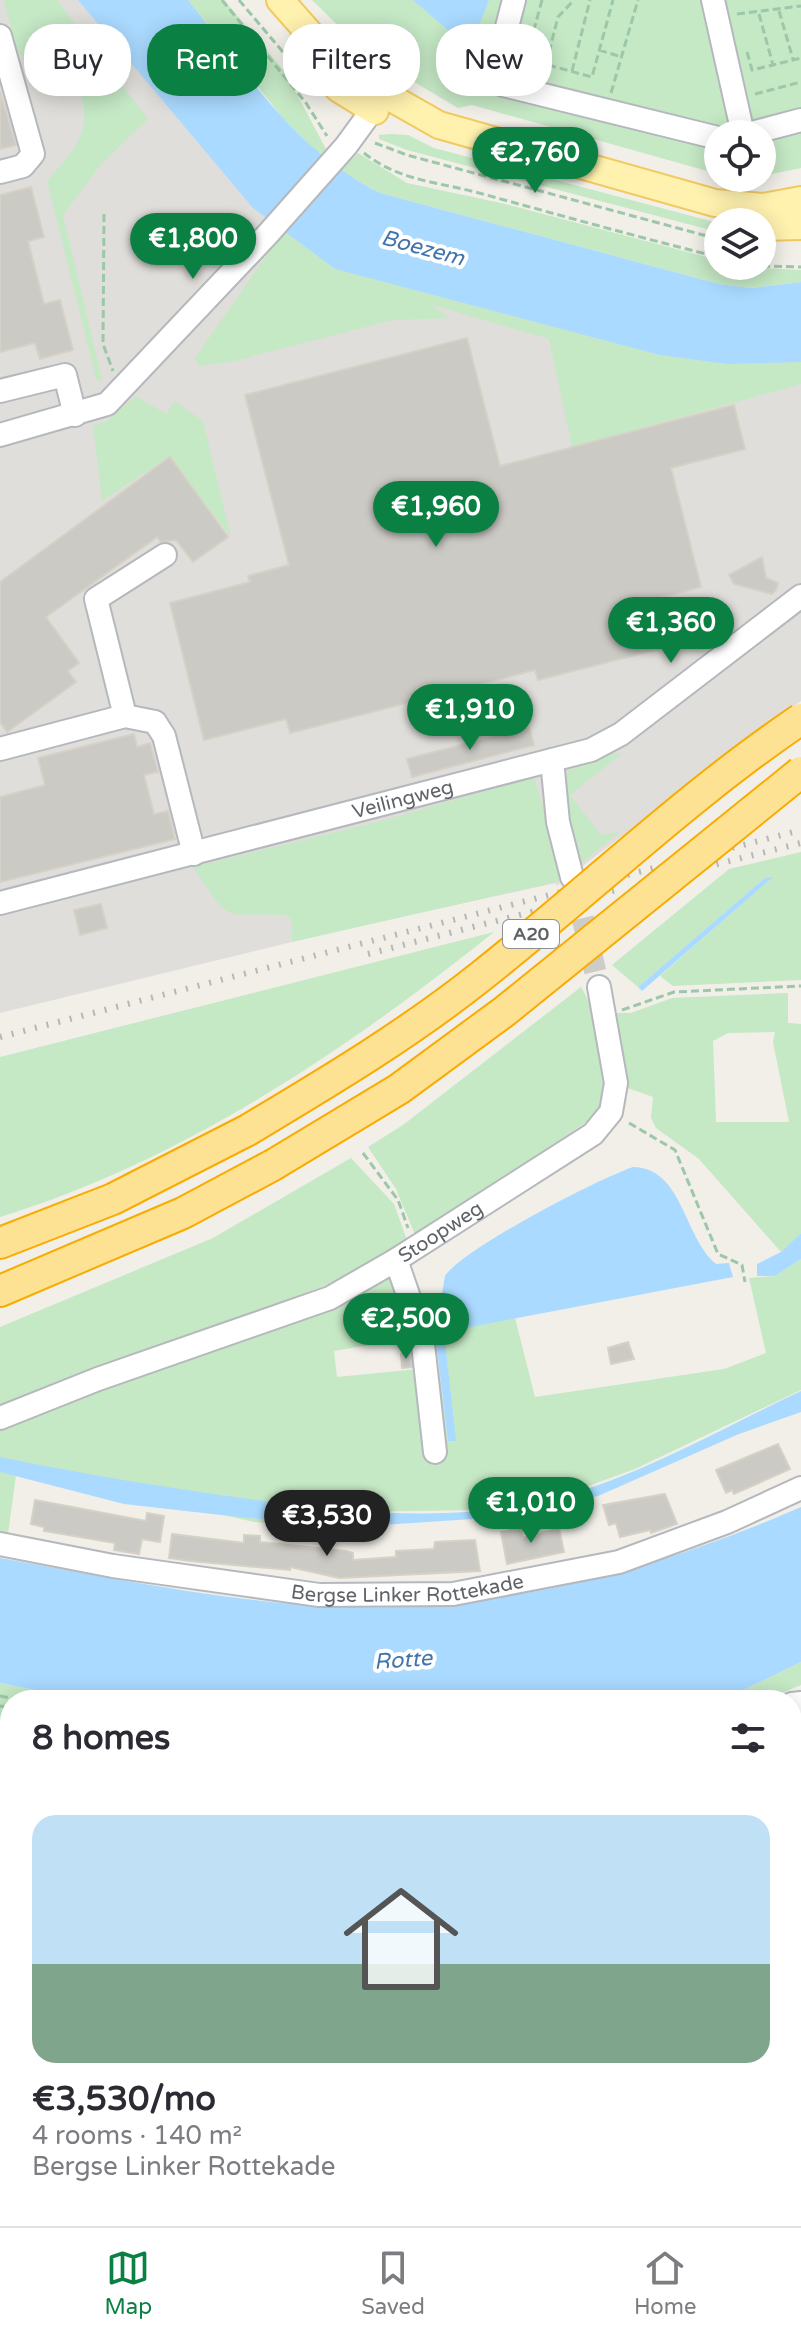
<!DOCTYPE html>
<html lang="en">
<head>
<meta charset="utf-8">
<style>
  body { margin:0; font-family:"Varela Round",sans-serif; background:#f7f7f7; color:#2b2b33; height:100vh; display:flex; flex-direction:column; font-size:30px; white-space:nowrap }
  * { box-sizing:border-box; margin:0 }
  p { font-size:26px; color:#7c7c81 }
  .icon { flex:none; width:44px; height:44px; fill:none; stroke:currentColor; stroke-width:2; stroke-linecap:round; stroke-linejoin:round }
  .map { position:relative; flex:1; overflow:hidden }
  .panel { position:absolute; left:0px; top:1690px; width:802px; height:536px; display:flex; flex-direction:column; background:#fff; border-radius:32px 32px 0 0; box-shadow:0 4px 20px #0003 }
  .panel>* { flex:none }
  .banner { position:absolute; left:24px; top:24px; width:754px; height:72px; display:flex; gap:16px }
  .controls { position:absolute; left:704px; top:120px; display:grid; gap:16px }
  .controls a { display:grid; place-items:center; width:72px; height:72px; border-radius:50%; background:#fff; box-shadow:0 4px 20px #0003; font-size:40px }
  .price { position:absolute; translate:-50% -68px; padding:0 18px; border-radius:28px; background:#0b8043; color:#fff; font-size:26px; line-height:52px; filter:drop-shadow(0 2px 4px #0008) }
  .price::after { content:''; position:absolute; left:50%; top:48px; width:24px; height:18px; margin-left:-12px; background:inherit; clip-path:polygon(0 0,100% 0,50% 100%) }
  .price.on { background:#222; color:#fff }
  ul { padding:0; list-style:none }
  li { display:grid; align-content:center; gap:16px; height:424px; padding:0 32px }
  li span { display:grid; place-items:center; height:248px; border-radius:24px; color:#555 }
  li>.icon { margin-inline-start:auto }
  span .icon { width:144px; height:144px; fill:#fffc; stroke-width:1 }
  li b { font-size:34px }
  h2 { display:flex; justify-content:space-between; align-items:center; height:96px; padding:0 32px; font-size:34px }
  .chip { padding:0 28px; border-radius:32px; background:#fff; box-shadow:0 4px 20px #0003; font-size:28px; line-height:72px }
  .chip.on { background:#0b8043; color:#fff }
  .dock { display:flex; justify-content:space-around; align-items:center; height:112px; border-top:2px solid #e1e1e2; background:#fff; font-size:22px; color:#7c7c81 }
  .dock a { display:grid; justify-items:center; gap:4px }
  .dock .on { color:#0b8043 }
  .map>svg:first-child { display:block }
  .industrial { fill:#e0deda }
  .green { fill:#c5e8c5; fill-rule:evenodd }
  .water { fill:#aadaff }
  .building { fill:#cccac5; stroke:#d6d1c6; stroke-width:2 }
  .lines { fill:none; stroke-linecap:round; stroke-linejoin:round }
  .minor-tunnel { stroke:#ccccc8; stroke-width:22; stroke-dasharray:22 11; stroke-linecap:butt }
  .minor-casing { stroke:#b5b8bc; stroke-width:26 }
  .major-casing { stroke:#f2c960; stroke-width:30 }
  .highway-casing { stroke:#f9ab00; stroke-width:34 }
  .path { stroke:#9cc7a9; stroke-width:3; stroke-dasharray:8 4; stroke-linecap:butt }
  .minor { stroke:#fff; stroke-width:22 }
  .major { stroke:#fff2af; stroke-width:26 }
  .highway { stroke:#fde293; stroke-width:30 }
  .rail { stroke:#b6b7b8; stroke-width:6; stroke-dasharray:2 10; stroke-linecap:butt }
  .highway-bridge-casing { stroke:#f9ab00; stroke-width:34; stroke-linecap:butt }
  .highway-bridge { stroke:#fde293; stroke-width:30 }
  .labels { text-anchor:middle; stroke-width:8; stroke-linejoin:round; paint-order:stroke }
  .shield { fill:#fff; stroke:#8f9295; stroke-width:2 }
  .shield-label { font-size:18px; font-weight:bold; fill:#5f6368 }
  .street-label { font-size:20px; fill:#5f6368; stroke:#fff }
  .water-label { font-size:22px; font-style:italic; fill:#4174aa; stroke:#fff }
</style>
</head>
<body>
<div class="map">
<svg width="801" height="2226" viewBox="0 0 801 2226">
  <rect width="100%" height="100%" fill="#f1efe8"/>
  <path class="industrial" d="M0,0H140L276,166L801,326V701L556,886V883L345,929L0,1013Z"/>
  <path class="green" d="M4,0H57L148,119L101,164L63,215L102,379L97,382L47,181C81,144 98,122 71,73L37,66L17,52Z
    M188,0H224L285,72L326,149L320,155L283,118Z
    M312,0H801V168L762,176V134H718V174L472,105L458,108L367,54Z
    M391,134L408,135L434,148L718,223V232L407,150L379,139V135Z
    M358,153L407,183L501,203L718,260V266L801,270V282L751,288L719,284L380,193L340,171Z
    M286,233L335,269L660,355L727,364L801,362V384L572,447L549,339L429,304L451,318L392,320L235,361L199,366L195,358L275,243Z
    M136,396L166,414L175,401L203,421L231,537L169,457L102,501L93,425L106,422Z
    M615,753L621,754L570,795L601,835L620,832L575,868L565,824L567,771Z
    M530,778L535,780L564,876L556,882L292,942L291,919L286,915C221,913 232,925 193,867L385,820Z
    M801,852V980L673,986L660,976L771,878H765L638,987L612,965L729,869Z
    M494,932C347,1050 182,1161 0,1217V1057Z
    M581,987C600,1017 613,1081 598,1114L416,1237L396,1189L368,1147L403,1125Z
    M788,993V1023L801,1024V1233L781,1252L699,1159L656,1128L651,1118L653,1097L628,1088L615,1013H631L672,998ZM775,1032L773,1042L789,1122H716L713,1041L728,1033Z
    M351,1158L394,1204L408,1243L352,1275L0,1410V1327L213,1238Z
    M801,1259V1390L635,1469L555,1498L474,1510L355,1512L357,1530L254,1522L17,1468L8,1534L0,1533V1429L395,1271L416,1337L334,1351L337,1377L439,1367L448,1441H455L444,1332L515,1318L535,1397L724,1369L766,1353L749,1278L775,1276Z
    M801,1662V1685L765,1700H723Z
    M0,1683L85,1700H10V1776L0,1773Z
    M0,1786L10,1788V1813H0Z"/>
  <path class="water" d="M78,0H188C245,71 296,152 380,193L719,284L751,288L801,282V362L727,364L660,355L335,269L253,208Z
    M413,0H489L473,40L448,30Z
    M773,877L642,991L638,987L765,878Z
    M633,1167C683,1168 683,1236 716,1264L729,1263L733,1277L444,1332L456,1441H448L435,1334L445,1276C464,1248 598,1179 633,1167Z
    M801,1233V1259L775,1276H757V1264L781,1252Z
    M801,1391V1412L739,1434L598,1496L518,1516L367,1526L248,1518L124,1504L0,1472V1457C88,1475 174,1489 263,1501C359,1513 462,1523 557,1498C642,1475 722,1428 801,1391Z
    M801,1507V1662L723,1700H85L0,1683V1558C108,1577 215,1600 324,1606C488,1616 652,1572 801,1507Z
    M801,1808V2060L792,2065V1812Z
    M0,1813H10V2216H394L398,2226H0Z
    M801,2104V2226H583L657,2216H792V2108Z"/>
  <path class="building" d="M0,91L16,145L0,149Z
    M31,187L44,237L28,241L44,304L60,300L73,350L40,359L35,343L0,352V195Z
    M467,338L500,466L734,405L745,449L671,468L701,587L647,601L659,649L538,680L535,670L290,733L286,719L204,740L170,603L250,582L248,576L289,565L245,395Z
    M170,457L228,537L193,562L176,540L161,542L157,537L46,617L79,663L68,671L76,682L7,732L0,722V582Z
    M762,557L766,578L778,583L776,590L772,594L734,584L729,575Z
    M529,727L534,745L412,777L407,759Z
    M134,734L137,747L150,743L158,772L144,775L154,814L168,811L175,839L0,882V797L45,785L38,758Z
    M101,904L107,928L80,935L74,910Z
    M628,1342L634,1359L611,1364L608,1348Z
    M410,1353L412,1367L402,1368L401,1354Z
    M778,1444L790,1469L734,1494L732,1490L726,1493L716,1470Z
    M665,1494L677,1524L651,1533L650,1530L620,1537L616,1523L609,1525L603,1505Z
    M35,1500L146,1521L147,1513L164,1516L160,1542L142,1539L139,1554L114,1550L115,1543L44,1531V1527L31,1524Z
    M521,1528L523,1538L559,1528L564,1552L507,1564L501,1532Z
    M172,1534L244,1543V1535L260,1536V1542L346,1551L353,1553V1560L396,1557V1551L434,1549L435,1542L475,1540L480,1571L339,1578L290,1567V1570L190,1561L169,1558Z"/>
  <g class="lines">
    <path class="minor-tunnel" d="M575,886L599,987"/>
    <g class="minor-casing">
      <g id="minor">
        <path d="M514,0L495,73L503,85L718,138"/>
        <path d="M713,0L743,134"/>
        <path d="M0,36L33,154L23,166L0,172"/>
        <path d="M748,134L801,120"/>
        <path d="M0,391L65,375L75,415"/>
        <path d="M0,435L107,404L267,235L346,146L381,98"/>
        <path d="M125,716L96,599L165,555"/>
        <path d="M0,749L125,716L155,722L164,736L194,854"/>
        <path d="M552,760L558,822L572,877"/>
        <path id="s1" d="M0,903L591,750L621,734L801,596"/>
        <path d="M396,1260L422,1335L435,1452"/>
        <path id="s2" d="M0,1418L98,1379L330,1298L396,1260L593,1134L611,1112L616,1083L599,987"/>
        <path id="s3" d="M0,1544L113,1566L319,1595L453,1594L619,1562L727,1522L801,1488"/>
        <path d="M792,1704L801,1703"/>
        <path d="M792,2077L801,2073"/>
        <path d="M469,2226L496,2216"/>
      </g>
    </g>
    <g class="major-casing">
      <path id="major" d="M280,0L325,51L356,78L439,125L715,203L763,207L801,200
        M310,57L339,89L375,111
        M762,227L801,226"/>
    </g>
    <g class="highway-casing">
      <path id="highway" d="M0,1243L113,1199L248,1130
        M0,1291L183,1213L273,1165"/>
    </g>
    <path class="path" d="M222,0L306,103L327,136
      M239,0L288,58
      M542,0L526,59L592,77L613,0
      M779,11L793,59
      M737,14L801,6
      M759,14L773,65L801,58
      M599,50L622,57
      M747,52L752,70L773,65
      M546,64L558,17L574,0
      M572,71L590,0
      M611,93L638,0
      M755,94L801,82
      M375,143L407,155L718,239
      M364,153C399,181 439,182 479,193C559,215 638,237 718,257
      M104,214L103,344L113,371
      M762,266L801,267
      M622,1010L674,992L801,986
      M629,1123L675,1150L718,1254L742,1265L745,1282
      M363,1153L398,1200L408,1228
      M0,1696L21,1700
      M0,1706L10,1708
      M0,1776L10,1779
      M792,1892L801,1888
      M792,2030L801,2049
      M672,2216L674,2226
      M694,2226H697"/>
    <use href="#minor" class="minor"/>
    <use href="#major" class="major"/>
    <use href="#highway" class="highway"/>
    <path class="rail" d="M670,876L801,843
      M368,954L620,889
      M0,1037L801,830"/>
    <g class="highway-bridge-casing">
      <path id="highway-bridge" d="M248,1130C328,1082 407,1035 480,977C588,892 687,796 801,719
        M273,1165L399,1089L505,1011L801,772"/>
    </g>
    <use href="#highway-bridge" class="highway-bridge"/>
  </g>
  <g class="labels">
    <rect class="shield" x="503" y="920" width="56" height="28" rx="6"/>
    <g class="shield-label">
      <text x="531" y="940">A20</text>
    </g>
    <g class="street-label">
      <text dy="7" stroke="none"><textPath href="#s1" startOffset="416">Veilingweg</textPath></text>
      <text dy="7" stroke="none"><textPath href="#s2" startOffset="480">Stoopweg</textPath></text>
      <text dy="7" stroke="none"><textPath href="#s3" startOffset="412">Bergse Linker Rottekade</textPath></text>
    </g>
    <g class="water-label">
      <text transform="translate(423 247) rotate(15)" y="8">Boezem</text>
      <text transform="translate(403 1659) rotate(-4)" y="8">Rotte</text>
    </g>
  </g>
</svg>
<div class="controls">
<a><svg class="icon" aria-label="locate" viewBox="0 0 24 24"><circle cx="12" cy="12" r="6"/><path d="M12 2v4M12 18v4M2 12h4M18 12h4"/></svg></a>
<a><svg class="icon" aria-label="layers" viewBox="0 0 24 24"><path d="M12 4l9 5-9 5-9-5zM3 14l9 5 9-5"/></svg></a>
</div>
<b class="price" style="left:535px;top:195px">€2,760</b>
<b class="price" style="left:193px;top:281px">€1,800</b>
<b class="price" style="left:436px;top:549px">€1,960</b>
<b class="price" style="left:671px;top:665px">€1,360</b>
<b class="price" style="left:470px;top:752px">€1,910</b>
<b class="price" style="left:406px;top:1361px">€2,500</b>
<b class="price" style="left:531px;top:1545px">€1,010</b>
<b class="price on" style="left:327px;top:1558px">€3,530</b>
<div class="banner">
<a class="chip">Buy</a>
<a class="chip on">Rent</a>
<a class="chip">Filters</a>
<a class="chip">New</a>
</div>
<section class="panel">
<h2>8 homes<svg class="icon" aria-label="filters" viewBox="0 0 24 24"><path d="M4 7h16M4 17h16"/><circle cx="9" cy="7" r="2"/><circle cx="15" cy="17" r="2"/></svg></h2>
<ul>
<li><span style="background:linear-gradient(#bfe0f5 60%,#7fa58c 0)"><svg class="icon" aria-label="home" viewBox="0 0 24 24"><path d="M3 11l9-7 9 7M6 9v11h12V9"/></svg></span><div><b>€3,530/mo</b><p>4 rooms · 140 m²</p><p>Bergse Linker Rottekade</p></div></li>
</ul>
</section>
</div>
<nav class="dock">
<a class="on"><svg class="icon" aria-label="map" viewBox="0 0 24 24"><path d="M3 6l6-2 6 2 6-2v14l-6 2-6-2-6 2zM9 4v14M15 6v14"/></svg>Map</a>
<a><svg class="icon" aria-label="saved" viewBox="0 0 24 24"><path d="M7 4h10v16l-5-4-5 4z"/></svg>Saved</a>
<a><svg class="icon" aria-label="home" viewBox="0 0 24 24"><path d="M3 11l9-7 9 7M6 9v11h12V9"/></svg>Home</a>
</nav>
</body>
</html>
